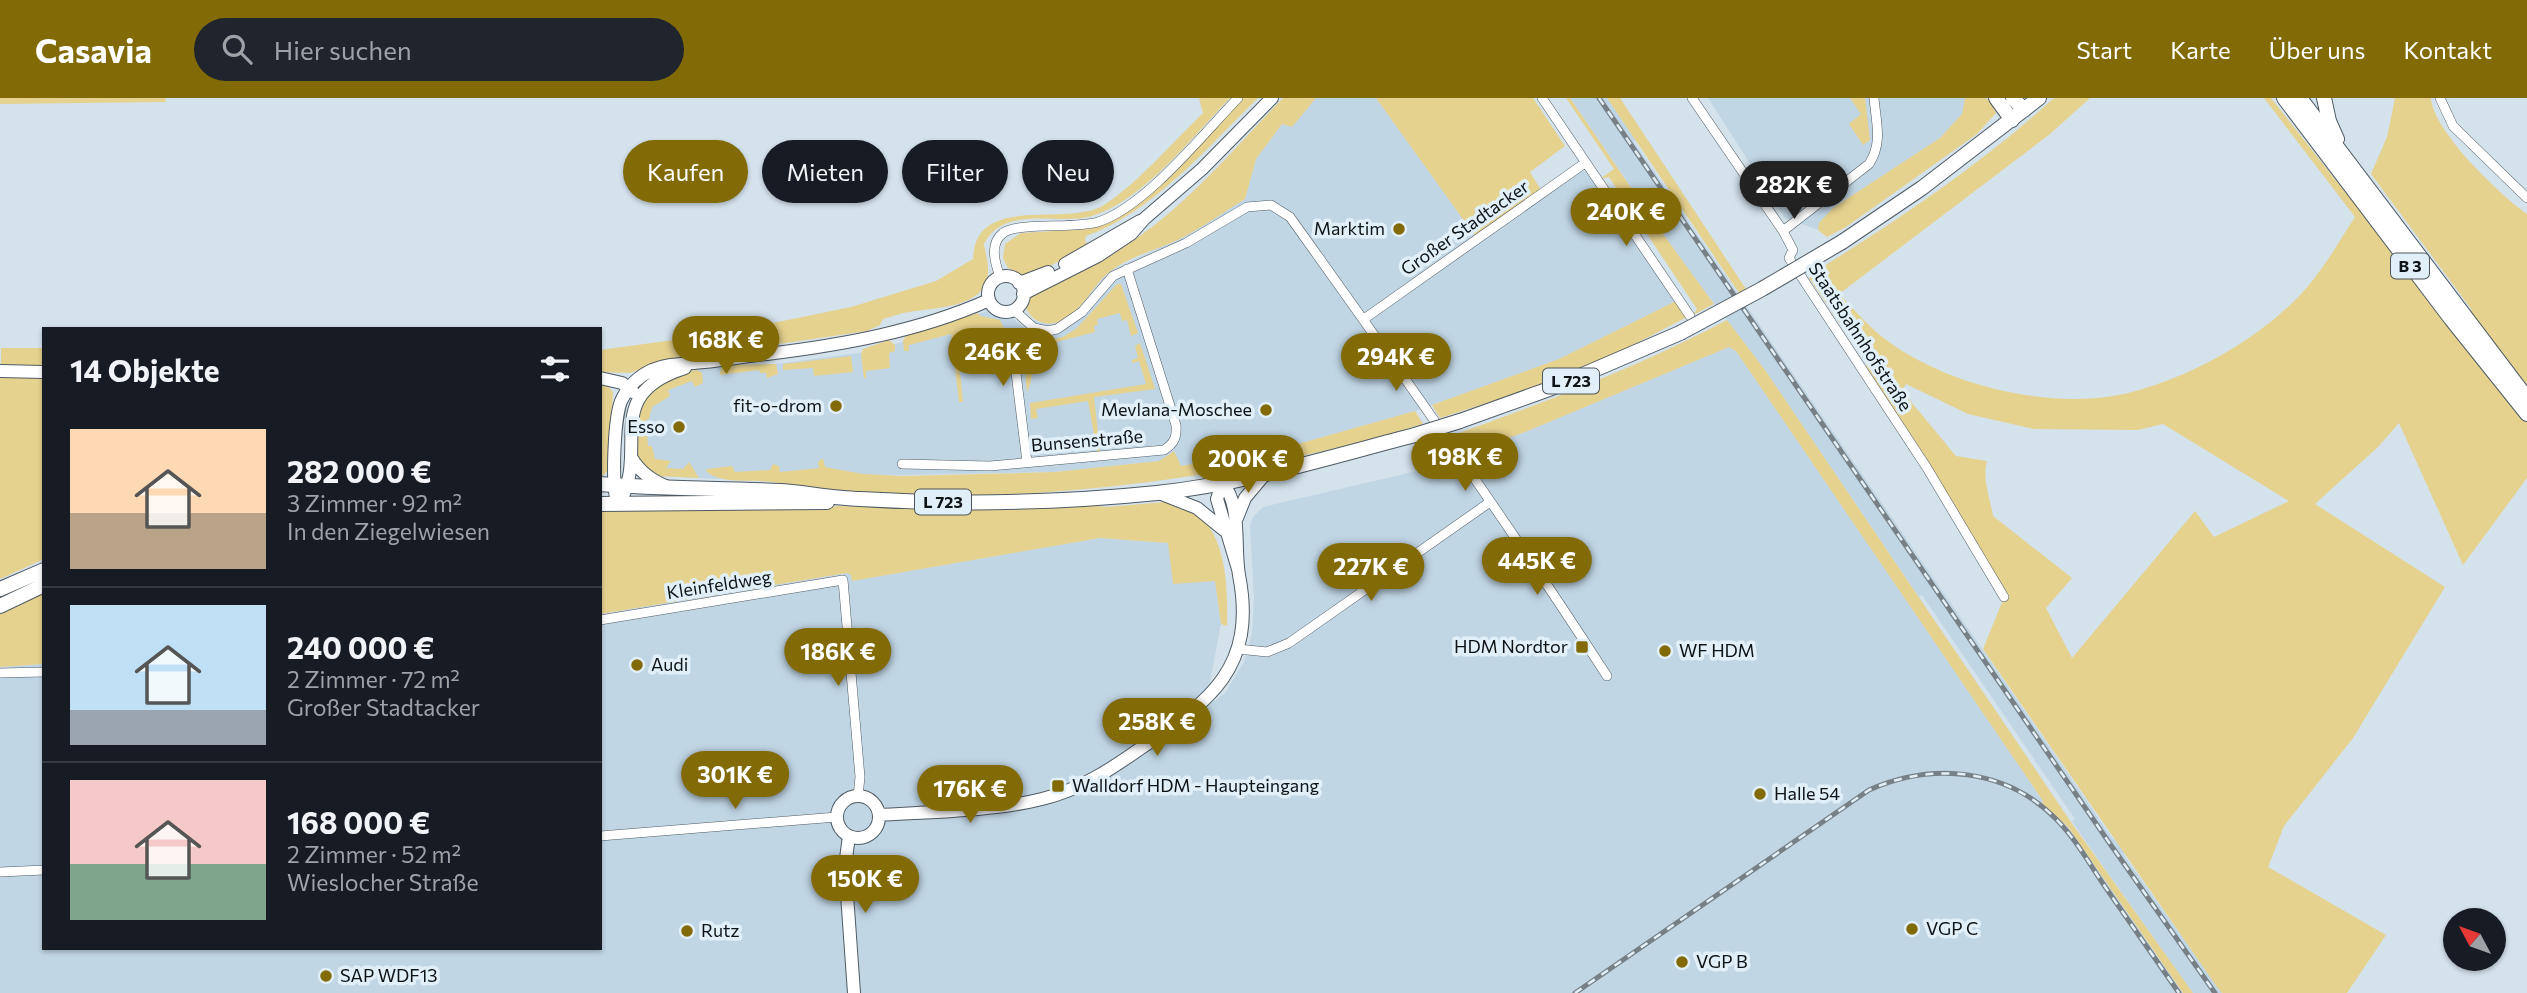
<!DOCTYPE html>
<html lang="de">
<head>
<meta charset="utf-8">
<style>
  body { margin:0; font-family:Commissioner,sans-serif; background:#20242c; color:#f1f3f6; height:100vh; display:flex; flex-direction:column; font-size:26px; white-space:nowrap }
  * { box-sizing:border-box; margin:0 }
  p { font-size:23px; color:#9ea1a6 }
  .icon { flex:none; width:38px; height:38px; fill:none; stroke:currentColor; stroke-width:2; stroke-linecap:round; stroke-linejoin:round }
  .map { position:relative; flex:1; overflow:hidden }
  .panel { position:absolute; left:42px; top:229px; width:560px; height:623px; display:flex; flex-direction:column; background:#171b24; border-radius:0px; box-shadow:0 2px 5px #0004 }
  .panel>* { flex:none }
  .top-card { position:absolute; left:623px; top:42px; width:665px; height:63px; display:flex; gap:14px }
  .needle { width:46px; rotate:311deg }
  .tools { position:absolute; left:2443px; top:810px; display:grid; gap:14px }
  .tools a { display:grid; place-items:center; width:63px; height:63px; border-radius:50%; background:#171b24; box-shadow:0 2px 5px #0004; font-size:35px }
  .price { position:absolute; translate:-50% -60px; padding:0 16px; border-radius:24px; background:#826b06; color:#fff; font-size:23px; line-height:46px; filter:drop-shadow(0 2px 4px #0008) }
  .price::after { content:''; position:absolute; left:50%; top:42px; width:21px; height:16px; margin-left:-10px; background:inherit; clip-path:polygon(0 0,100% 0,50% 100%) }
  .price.on { background:#222; color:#fff }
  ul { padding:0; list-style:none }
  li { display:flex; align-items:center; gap:21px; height:175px; padding:0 28px }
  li+li { border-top:2px solid #363941 }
  li span { display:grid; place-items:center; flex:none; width:196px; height:140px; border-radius:0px; color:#555 }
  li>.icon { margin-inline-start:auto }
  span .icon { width:84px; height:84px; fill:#fffc; stroke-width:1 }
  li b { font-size:30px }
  h2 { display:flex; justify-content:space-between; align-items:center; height:84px; padding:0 28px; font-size:30px }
  .tag { padding:0 24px; border-radius:32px; background:#171b24; box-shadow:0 2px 5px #0004; font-size:24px; line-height:63px }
  .tag.on { background:#826b06; color:#fff }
  header { display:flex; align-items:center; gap:42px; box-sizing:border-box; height:98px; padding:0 35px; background:#826b06; color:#fff }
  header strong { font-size:33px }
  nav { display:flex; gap:38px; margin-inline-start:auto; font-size:24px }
  .search { width:490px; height:63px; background:#20242c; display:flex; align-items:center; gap:18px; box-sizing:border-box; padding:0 24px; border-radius:38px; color:#9ea1a6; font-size:26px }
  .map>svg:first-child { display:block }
  .built { fill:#c1d6e5 }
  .green { fill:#e6d28f; fill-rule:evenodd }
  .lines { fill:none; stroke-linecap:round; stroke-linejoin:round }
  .street-casing { stroke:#4f5b64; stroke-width:10 }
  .secondary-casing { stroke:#4f5b64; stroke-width:14 }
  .primary-casing { stroke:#4f5b64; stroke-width:16 }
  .street { stroke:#fff; stroke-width:9 }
  .secondary { stroke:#fff; stroke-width:12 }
  .primary { stroke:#fff; stroke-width:14 }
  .rail-casing { stroke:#768086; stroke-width:5 }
  .rail { stroke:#e1eff9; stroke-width:2.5; stroke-dasharray:8; stroke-linecap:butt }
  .primary-bridge-casing { stroke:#4f5b64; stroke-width:16; stroke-linecap:butt }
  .primary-bridge { stroke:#fff; stroke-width:14 }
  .poi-dot { fill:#826b06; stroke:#e1eff9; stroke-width:2.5 }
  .labels { text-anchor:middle; stroke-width:7; stroke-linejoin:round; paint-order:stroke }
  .shield { fill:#e1eff9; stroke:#4d555a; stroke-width:2 }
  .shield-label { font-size:16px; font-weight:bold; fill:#0e1316 }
  .street-label { font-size:18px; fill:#0e1316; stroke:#e1eff9 }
  .poi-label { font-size:18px; fill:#0e1316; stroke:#e1eff9; text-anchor:start }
</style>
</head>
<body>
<header>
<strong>Casavia</strong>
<div class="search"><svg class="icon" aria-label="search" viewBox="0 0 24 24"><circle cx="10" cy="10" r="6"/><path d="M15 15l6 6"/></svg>Hier suchen</div>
<nav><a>Start</a><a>Karte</a><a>Über uns</a><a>Kontakt</a></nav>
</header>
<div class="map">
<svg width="2527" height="895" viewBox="0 0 2527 895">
  <rect width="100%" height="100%" fill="#d4e2ec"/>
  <path class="built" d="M1316,0H1376L1475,138L1569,72L1588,74L1676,203L1559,261L1415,313L1298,346L1180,368L1173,353L1160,363L1055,374L719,381L657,378L634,325L682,274L726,267L776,266L880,252L987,213L1013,220L1025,230L1035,222L1041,225L1070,217L1109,173L1183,139L1245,101L1256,61L1282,26L1292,28Z
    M1570,0H1607L1636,42L1634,44L2112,740L2119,745L2126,754L2123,756L2222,895H2193L2093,754L2072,723L2075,721L1922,497L1919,499L1765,272L1681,162Z
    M1708,0H1965L1966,4L1962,16L1940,40L1833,110L1819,125L1818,132L1784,119Z
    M1729,249L1736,253L1788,329L2043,703L2042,705L2068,729L2183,895H0V569L44,566V850H600V516L847,475L851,477L852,483L1100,440L1168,445L1215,483L1221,526L1210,584L1170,637L1225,595L1244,564L1252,535L1254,501L1250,427L1253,419L1263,409L1417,373L1525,334Z"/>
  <path class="green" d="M0,0H165L166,4L0,6Z
    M1199,0H1230C1193,38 1144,102 1092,118C1057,128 1004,106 984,146C986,159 991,172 986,184C978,210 931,210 909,214C900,215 891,219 883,221L880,227L867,233L663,263L630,275L600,274V252L725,235L851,209L936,183L973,161C975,94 1067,130 1104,107C1138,85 1173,44 1203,15Z
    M1241,0H1258C1209,48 1152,115 1086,138L1085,143L1089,148L1034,176L1024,178L1008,170L1003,160L1005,146L1021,135L1088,131L1110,124Z
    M1283,0H1316L1292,29L1282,26L1256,61L1245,101C1224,114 1203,129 1180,141C1159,151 1131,158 1112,172C1092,186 1083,215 1058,224C1043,230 1023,219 1026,201C1069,179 1114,158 1152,129C1201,91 1240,44 1283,0Z
    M1376,0H1533L1565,48L1530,74L1541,92L1475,138Z
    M1566,0H1570L1655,125L1714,206L1693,217L1697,211L1609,79L1600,81L1614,71Z
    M1607,0H1620L1746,191L1739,195Z
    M1850,0H1865L1870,42L1863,47L1849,26L1861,16Z
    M1965,0H1986L1994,8L1996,15L1977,36L1846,129L1827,139L1818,132L1819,125L1833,110L1940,40L1962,16Z
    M2054,0H2090L2050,36L1839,196C1855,212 1870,231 1889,244C1951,289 2057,314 2132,294C2193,278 2257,242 2300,197C2322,174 2338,145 2355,119L2264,0H2271L2527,325V380L2463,467L2399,325L2378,349L2315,406L2445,489L2353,640L2284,728L2268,769L2386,837L2347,895H2222L2217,889L1983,551L2003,502L1864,271L1868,266L1809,180L1825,171L1824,168C1903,119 1985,63 2054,0ZM1906,286L1968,316L2034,331L2138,332L2163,326L2289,403L2214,439L2195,413L2072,560L2046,510L2072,480L1993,418C1990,399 1982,382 1987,363L1956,358L1902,293Z
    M2395,0H2431C2433,33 2499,96 2527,116V292L2466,213L2472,212L2371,76L2387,39Z
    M1117,186H1121L1138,235L1131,238L1127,222L1122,223L1120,215L1097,221L1098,227L1094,228L1095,234L1037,249C1031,264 1034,282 1027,294L1024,262L1032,246L1063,239L1077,230Z
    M1676,203L1687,219L1608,260L1543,287L1440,320L1432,307L1559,261Z
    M978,215L980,218L1000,222L1005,232L1007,276H999L995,232L956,237L963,304H959L951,236L909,247V253H904L903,242L906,237Z
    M1727,222L1765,272L2071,724L2193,895H2183L2068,729L2042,705L2043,703L1736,253L1729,249L1525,334L1465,356L1453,337C1547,304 1640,268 1727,222Z
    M889,242L895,247V253L889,255L890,270L866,273V280H864L861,256L863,251Z
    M1140,245L1155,291L1094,299L1100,353H1097L1088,303L1036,311L1038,320L1031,321L1030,305L1146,286L1139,263L1132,265V262L1138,260L1135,248Z
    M1,250H44V269L1,268Z
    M851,258L853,274L814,278L813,270L783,272V266Z
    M776,266L778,276L767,280L766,275H760L759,272L720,277L721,269L726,267Z
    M697,272L702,275L703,285L695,289L692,283L668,292L670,298L652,309L649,321L646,322L648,348H652L655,361L671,363L666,370L683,371L689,364L699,380L657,378C624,364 637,324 643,297L682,274Z
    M0,277L44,278V461L0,481Z
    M600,286L607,287L613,294L609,372L601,379Z
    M1415,313L1423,326C1358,347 1290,361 1222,373C1093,395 961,404 830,393C811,391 791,387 772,384C752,381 721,387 706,373L707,371L732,368L735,374L770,372L773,366L779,368L780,374L819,370L818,364L823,360L825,369L863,376L902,378L1055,374L1159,363L1174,353L1181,368L1298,346Z
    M1165,404C1174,406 1184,407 1192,412C1227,434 1228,490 1227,528L1221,526L1215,483L1173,486L1168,445L1100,440L852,483L851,477L847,475L600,516V411L751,412L837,408L922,410L1078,406L1106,409Z
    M44,494V566L0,569V516L22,502Z"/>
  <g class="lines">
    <g class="street-casing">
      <path id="street" d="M1542,0L1690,218
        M1692,0L1783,133L1793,152L1789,160L1927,370L2004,499
        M2440,0L2453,28L2527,100
        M1783,133L1869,66C1883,45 1876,24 1874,0
        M1000,179C995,165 989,146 1003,135C1018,124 1075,131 1098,124C1146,108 1202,37 1238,0
        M1014,212L1034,230L1048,233L1057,231L1082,214L1113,178L1186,145L1247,109L1271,107L1290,119C1398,270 1506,422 1607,578
        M1364,221L1585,65
        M1027,364L1015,267L1020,247L1034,230
        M902,366L990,368L1164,352C1175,345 1177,338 1176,327L1127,171
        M600,522L843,482L860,679L858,698
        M1238,551L1267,554L1289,545L1490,404
        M0,575L44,574
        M600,738L837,719
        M0,774L44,772"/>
    </g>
    <g class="secondary-casing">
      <path id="secondary" d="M1065,166L1140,123
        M988 196a18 18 0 1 1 36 0a18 18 0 1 1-36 0Z
        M1019,185L1048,174
        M1023,196L1098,158L1131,136L1144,121L1202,71L1272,0
        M0,273L44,274
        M600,280L622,285L633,294
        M631,359C639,373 652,383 668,389
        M1159,395L1197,410L1224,432
        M618,406C611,392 614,316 622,301C628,289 639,278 652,272C669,265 686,266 704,264C725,262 746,258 767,256C842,247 920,233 989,202
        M619,406C651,351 599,297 685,270
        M1237,420L1245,400L1266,375
        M837 719a21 21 0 1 1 42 0a21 21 0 1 1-42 0Z
        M879,717C928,714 995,713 1042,701C1079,692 1110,672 1141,650C1210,603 1257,570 1239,477C1234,450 1242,405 1222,385L1217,401L1238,471
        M849,738L845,768L854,895"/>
    </g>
    <g class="primary-casing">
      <path id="primary" d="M1996,0L2012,22
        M2013,0L2024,12
        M2284,0L2451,221L2527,316
        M2300,0L2527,300
        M2324,0L2329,23L2337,41
        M1842,144L1922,90L2039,0
        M1460,323L1552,290L1680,235
        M600,386C660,391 721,390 781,393C807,395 833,400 860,401C958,407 1058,405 1157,395C1244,386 1330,359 1415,337
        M600,406L827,404
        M0,491L44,472
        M0,508L44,487"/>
    </g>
    <use href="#street" class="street"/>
    <use href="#secondary" class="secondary"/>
    <use href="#primary" class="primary"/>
    <g class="rail-casing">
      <path id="rail" d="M1599,0L2108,743L2215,895
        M1575,895L1869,692C1932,664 2006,670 2056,721C2076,741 2090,767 2106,790C2130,825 2155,860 2179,895"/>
    </g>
    <use href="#rail" class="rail"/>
    <g class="primary-bridge-casing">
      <path id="primary-bridge" d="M1680,235L1762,191L1842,144
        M1415,337L1460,323"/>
    </g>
    <use href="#primary-bridge" class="primary-bridge"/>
  </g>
  <g class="poi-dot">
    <circle cx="1399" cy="131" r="7"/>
    <circle cx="836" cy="308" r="7"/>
    <circle cx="1266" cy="312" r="7"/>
    <circle cx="679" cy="329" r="7"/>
    <rect x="1575" y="542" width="14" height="14" rx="3.5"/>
    <circle cx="1665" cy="553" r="7"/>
    <circle cx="637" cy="567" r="7"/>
    <rect x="1051" y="681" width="14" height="14" rx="3.5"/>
    <circle cx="1760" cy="696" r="7"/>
    <circle cx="1912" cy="831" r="7"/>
    <circle cx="687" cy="833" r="7"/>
    <circle cx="1682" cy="864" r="7"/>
    <circle cx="326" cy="878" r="7"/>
  </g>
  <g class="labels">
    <g class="shield">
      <rect x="2391" y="155.5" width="38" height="25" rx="5"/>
      <rect x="1543" y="270.5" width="56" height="25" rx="5"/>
      <rect x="915" y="391.5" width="56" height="25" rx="5"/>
    </g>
    <g class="shield-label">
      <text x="2410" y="174">B 3</text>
      <text x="1571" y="289">L 723</text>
      <text x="943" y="410">L 723</text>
    </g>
    <g class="street-label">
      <text transform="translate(1465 130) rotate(-35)" y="6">Großer Stadtacker</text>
      <text transform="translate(1860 239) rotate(57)" y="6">Staatsbahnhofstraße</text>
      <text transform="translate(1087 343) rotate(-5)" y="6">Bunsenstraße</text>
      <text transform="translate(719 487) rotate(-9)" y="6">Kleinfeldweg</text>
    </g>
    <g class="poi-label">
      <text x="1385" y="137" text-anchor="end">Marktim</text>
      <text x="822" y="314" text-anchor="end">fit-o-drom</text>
      <text x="1252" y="318" text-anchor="end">Mevlana-Moschee</text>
      <text x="665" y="335" text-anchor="end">Esso</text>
      <text x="1568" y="555" text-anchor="end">HDM Nordtor</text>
      <text x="1679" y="559">WF HDM</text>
      <text x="651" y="573">Audi</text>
      <text x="1072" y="694">Walldorf HDM - Haupteingang</text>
      <text x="1774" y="702">Halle 54</text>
      <text x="1926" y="837">VGP C</text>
      <text x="701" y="839">Rutz</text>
      <text x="1696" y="870">VGP B</text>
      <text x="340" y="884">SAP WDF13</text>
    </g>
  </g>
</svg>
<div class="tools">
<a><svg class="needle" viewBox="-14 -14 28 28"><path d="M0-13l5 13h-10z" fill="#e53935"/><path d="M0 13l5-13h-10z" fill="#9ea1a6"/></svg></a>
</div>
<b class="price on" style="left:1794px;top:123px">282K €</b>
<b class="price" style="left:1626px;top:150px">240K €</b>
<b class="price" style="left:726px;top:278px">168K €</b>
<b class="price" style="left:1003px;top:290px">246K €</b>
<b class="price" style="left:1396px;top:295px">294K €</b>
<b class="price" style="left:1465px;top:395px">198K €</b>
<b class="price" style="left:1248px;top:397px">200K €</b>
<b class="price" style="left:1537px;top:499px">445K €</b>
<b class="price" style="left:1371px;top:505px">227K €</b>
<b class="price" style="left:838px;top:590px">186K €</b>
<b class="price" style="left:1157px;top:660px">258K €</b>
<b class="price" style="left:735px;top:713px">301K €</b>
<b class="price" style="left:970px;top:727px">176K €</b>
<b class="price" style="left:865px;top:817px">150K €</b>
<div class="top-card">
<a class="tag on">Kaufen</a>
<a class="tag">Mieten</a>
<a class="tag">Filter</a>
<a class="tag">Neu</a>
</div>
<section class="panel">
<h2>14 Objekte<svg class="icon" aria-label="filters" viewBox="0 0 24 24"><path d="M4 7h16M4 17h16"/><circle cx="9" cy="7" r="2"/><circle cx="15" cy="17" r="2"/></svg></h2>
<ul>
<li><span style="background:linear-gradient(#ffd9b3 60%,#b9a48a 0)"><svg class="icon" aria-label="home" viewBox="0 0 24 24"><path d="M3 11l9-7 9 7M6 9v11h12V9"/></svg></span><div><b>282 000 €</b><p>3 Zimmer · 92 m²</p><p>In den Ziegelwiesen</p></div></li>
<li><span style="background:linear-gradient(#bfe0f5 75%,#9aa5b1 0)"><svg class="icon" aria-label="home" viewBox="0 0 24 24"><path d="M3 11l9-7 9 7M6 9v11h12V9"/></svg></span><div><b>240 000 €</b><p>2 Zimmer · 72 m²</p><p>Großer Stadtacker</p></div></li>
<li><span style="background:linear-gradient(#f6c9c9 60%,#7fa58c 0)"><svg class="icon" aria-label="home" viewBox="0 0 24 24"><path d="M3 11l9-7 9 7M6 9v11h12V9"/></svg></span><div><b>168 000 €</b><p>2 Zimmer · 52 m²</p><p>Wieslocher Straße</p></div></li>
</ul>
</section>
</div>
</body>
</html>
